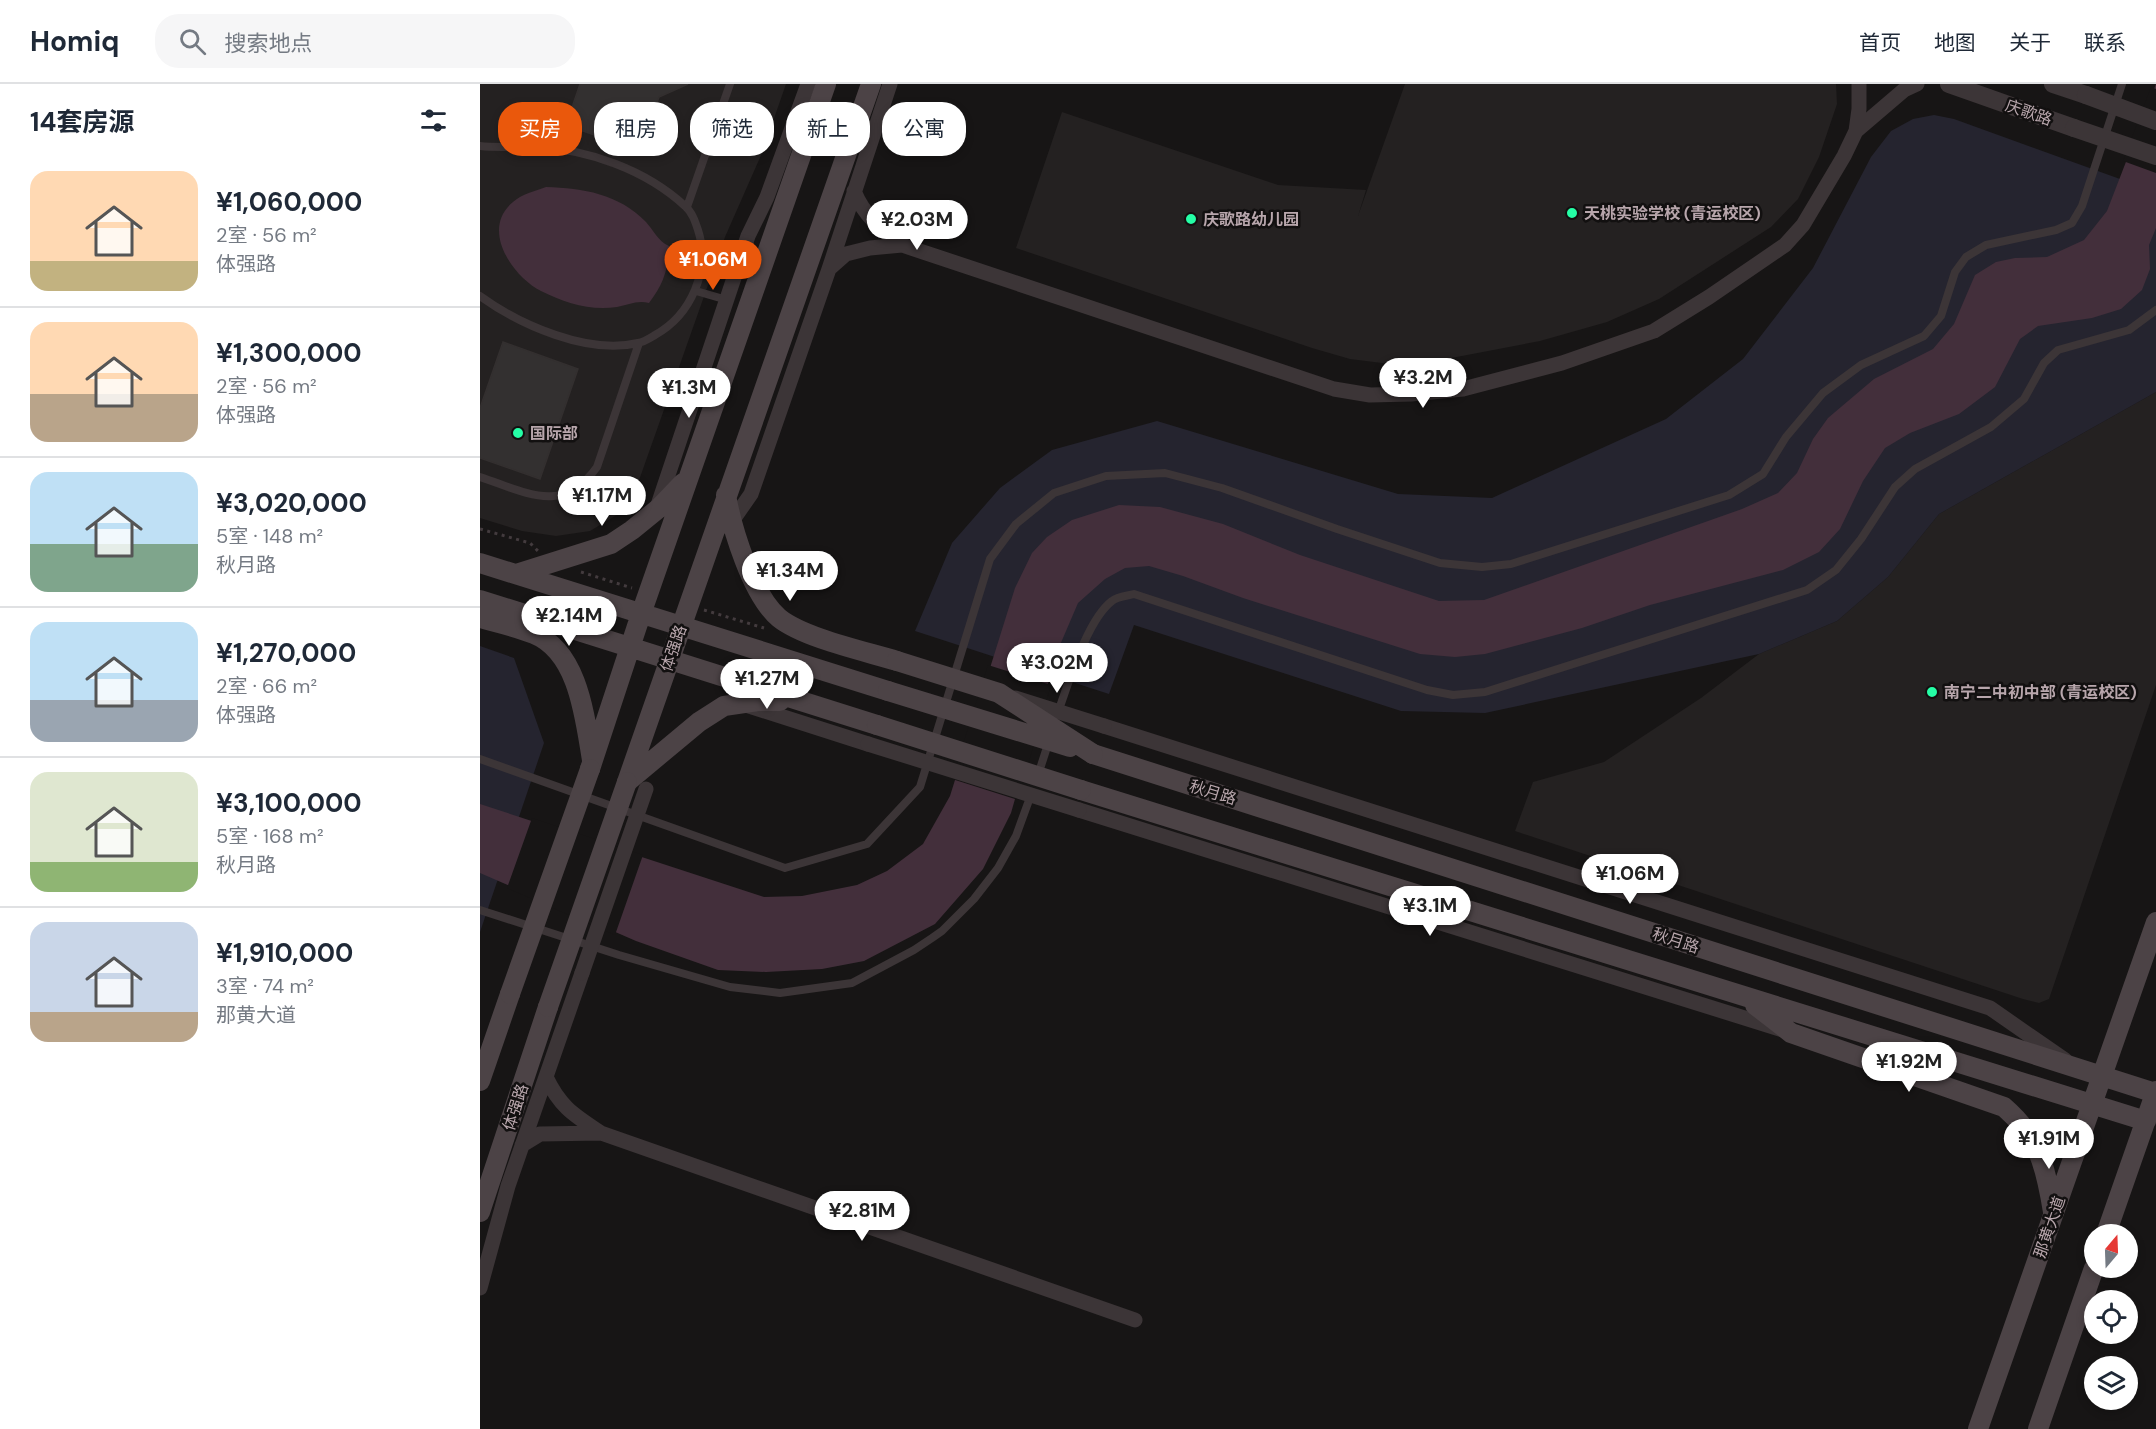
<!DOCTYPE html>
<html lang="zh">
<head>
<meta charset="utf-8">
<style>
  body { margin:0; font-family:"DM Sans","Noto Sans SC",sans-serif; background:#f6f6f7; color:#1f2937; height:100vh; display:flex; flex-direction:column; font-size:22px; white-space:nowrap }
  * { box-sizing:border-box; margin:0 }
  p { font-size:20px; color:#747a83 }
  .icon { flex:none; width:33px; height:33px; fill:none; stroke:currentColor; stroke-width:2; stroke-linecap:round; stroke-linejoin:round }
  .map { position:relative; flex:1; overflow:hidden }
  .details { display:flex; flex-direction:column; background:#fff; width:480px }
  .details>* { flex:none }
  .hud { position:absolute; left:18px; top:18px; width:570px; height:54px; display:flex; gap:12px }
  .needle { width:39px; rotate:19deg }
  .fabs { position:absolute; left:1604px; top:1140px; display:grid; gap:12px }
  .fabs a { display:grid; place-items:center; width:54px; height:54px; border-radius:50%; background:#fff; box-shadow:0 3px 9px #0003; font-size:30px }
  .price { position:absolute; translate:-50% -51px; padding:0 14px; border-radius:21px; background:#fff; color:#222; font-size:20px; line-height:39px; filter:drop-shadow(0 2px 3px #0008) }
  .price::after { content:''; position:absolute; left:50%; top:36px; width:18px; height:14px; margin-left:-9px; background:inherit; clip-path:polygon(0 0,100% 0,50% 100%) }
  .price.on { background:#ea580c; color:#fff }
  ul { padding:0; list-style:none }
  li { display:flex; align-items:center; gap:18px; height:150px; padding:0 30px }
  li+li { border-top:2px solid #e0e1e3 }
  li span { display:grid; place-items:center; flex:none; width:168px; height:120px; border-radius:18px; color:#555 }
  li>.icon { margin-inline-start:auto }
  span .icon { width:72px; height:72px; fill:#fffc; stroke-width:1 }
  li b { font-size:26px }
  h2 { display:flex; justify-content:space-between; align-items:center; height:72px; padding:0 30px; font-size:26px }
  .pill { padding:0 21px; border-radius:24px; background:#fff; box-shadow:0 3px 9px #0003; font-size:21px; line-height:54px }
  .pill.on { background:#ea580c; color:#fff }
  header { display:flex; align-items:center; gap:36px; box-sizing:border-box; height:84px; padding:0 30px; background:#fff; border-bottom:2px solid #e0e1e3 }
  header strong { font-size:28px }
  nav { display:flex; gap:33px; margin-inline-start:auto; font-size:21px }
  .search { width:420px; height:54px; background:#f6f6f7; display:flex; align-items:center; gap:15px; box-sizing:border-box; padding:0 21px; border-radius:24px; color:#747a83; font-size:22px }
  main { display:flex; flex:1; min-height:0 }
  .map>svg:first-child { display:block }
  .built { fill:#242121 }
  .green { fill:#25242f }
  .water { fill:#432f3b }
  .pier { fill:#171515 }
  .building { fill:#333030; stroke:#332f2f; stroke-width:1.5 }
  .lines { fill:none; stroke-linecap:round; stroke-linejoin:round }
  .path { stroke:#433b3e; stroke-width:3; stroke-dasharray:3 4.5; stroke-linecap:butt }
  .service { stroke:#3c3537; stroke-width:8 }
  .minor { stroke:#3c3537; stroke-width:15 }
  .tertiary { stroke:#3c3537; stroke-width:18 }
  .secondary { stroke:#4c4346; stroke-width:20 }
  .minor-bridge { stroke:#3c3537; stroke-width:15 }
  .tertiary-bridge { stroke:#3c3537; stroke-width:18 }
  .secondary-bridge { stroke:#4c4346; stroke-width:20 }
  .poi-dot { fill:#25fea6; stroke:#121010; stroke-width:2 }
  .labels { text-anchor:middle; stroke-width:5; stroke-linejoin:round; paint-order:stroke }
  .street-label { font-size:16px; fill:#b8a6ac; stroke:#121010 }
  .poi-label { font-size:16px; font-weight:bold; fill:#b8a6ac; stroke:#121010; text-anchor:start }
</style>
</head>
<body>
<header>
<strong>Homiq</strong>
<div class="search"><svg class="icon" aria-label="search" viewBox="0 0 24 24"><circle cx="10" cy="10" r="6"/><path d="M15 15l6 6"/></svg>搜索地点</div>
<nav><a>首页</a><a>地图</a><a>关于</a><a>联系</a></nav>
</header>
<main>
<section class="details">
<h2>14套房源<svg class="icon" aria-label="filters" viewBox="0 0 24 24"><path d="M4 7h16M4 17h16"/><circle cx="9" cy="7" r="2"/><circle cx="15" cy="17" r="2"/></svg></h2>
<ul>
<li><span style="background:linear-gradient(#ffd9b3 75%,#c2b280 0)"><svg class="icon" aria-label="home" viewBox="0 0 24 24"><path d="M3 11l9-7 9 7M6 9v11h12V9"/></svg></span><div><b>¥1,060,000</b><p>2室 · 56 m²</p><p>体强路</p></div></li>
<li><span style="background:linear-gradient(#ffd9b3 60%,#b9a48a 0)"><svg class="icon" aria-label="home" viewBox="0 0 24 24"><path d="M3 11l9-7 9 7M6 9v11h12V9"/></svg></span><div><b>¥1,300,000</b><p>2室 · 56 m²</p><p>体强路</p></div></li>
<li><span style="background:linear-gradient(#bfe0f5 60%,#7fa58c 0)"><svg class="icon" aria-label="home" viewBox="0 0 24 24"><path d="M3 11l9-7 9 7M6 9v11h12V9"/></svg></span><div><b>¥3,020,000</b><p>5室 · 148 m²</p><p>秋月路</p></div></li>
<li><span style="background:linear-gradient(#bfe0f5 65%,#9aa5b1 0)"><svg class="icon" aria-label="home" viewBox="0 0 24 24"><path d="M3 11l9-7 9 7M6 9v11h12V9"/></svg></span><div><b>¥1,270,000</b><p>2室 · 66 m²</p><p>体强路</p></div></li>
<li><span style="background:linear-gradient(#dfe7d0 75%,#8fb573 0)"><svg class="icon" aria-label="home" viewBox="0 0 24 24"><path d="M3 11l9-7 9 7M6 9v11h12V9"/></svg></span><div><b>¥3,100,000</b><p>5室 · 168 m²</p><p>秋月路</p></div></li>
<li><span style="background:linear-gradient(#c9d6e8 75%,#b9a48a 0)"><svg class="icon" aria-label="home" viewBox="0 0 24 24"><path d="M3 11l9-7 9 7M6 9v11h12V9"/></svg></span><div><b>¥1,910,000</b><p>3室 · 74 m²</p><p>那黄大道</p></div></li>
</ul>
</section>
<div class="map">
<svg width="1676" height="1345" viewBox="0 0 1676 1345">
  <rect width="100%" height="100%" fill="#171515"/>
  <path class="built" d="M0,0H306L282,69L245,153L157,402L140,429L110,447L76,452L42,447L0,434Z
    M925,0H1356L1357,20L1339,73L1318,115L1291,143L1179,215L1127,238L1060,257L966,275L910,280L870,275L832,264L536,164L582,28L798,101L886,106L878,132Z
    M1676,308V601L1569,915L1559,919L1543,915L1035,747L1053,698L1124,678L1221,614L1279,570L1357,537L1408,493L1459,430Z"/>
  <path class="green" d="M1454,31L1474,35L1676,108V308L1459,430L1408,493L1357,537L1279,570L1005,629L921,627L654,541L629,610L435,547L472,459L520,404L572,366L677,337L918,410L1012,414L1186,335L1263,275L1333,184L1391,73L1411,47L1433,35Z
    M0,562L34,574L64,659L0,848Z"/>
  <path class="water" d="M1676,0V144L1669,161L1670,185L1662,206L1641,225L1612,234L1558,242L1540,255L1515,303L1479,330L1430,349L1405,364L1383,397L1360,445L1339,468L1303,486L1170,521L1102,544L1005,570L975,573L940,570L763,514L703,492L669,482L645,484L625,495L598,519L577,568L531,729L503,785L455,840L384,877L342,885L286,888L238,886L156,857L0,789V720L284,813L322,812L377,801L407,787L443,760L470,712L535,504L552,469L567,453L592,436L639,421L680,423L743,440L820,471L959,517L1004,516L1262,425L1298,409L1317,389L1333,355L1348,334L1394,295L1453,265L1474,240L1495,191L1516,178L1535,174L1567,173L1604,156L1627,127Z
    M66,103C103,104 139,110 166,138C174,147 178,157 189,162C189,184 183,201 169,219C157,216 148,221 137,223C110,227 85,219 61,207C32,192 0,145 33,118C42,110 55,107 66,103Z"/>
  <path class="pier" d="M1671,3L1676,5V89L1643,77Z
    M508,581L571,601L538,716L472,695Z
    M52,734L163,771L135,851L27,804Z"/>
  <path class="building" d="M100,0H208L179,13L160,67L86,41Z
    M23,258L98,285L60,395L0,374V324Z"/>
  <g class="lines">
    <path class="path" d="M0,445L50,459L58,467
      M101,488L152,504
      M224,526L284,544"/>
    <path class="service" d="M0,62C18,64 37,62 55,63C108,65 166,86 205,122C212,128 215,137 218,146C231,186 211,231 175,251C170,254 164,258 158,259C108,271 40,241 0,212
      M207,123L250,0
      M216,207L247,216
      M0,393C46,408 82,432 117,383L159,259
      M578,628C589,598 607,536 632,517C638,512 647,512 654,510L947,606L973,611L1005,608L1327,506L1356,486L1381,455L1415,403L1435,385L1511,343L1544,315L1564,279L1578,266L1649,246L1676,226
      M0,675L305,784L387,760L440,703L510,475L536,440L574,409L626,392L685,389L742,404L857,445L960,479L1002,483L1031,480L1249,411L1283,390L1306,353L1343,309L1381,281L1444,252L1461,232L1475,188L1486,173L1506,161L1576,146L1592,139L1602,122L1642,0
      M558,691L569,657
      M0,826L139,871L250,903L300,909L372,899L434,866L452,854L462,847L494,815L518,784L536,752L552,708"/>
    <path class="minor" d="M1379,0V25L1376,47L1424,6L1437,0
      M422,161L854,305L890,311L931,310L983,305L1082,279L1174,247L1229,213L1305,161L1323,141L1364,72L1376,47
      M349,185L366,170L390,164L422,161C401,145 384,132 374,107
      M177,424L268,152L287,113L328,0
      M248,443L271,410L349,185L410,0
      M266,621L388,660
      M624,642L1510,924L1585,976
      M599,726L1303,946
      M121,1049L655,1236
      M42,1061L60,1050L121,1049C94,1031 80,1023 66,993
      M0,1204L28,1102L102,889"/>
    <path class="tertiary" d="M1469,0L1594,44
      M1573,0L1606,11"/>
    <path class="secondary" d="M246,411C252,445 272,511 299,534C324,554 384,567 417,577
      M0,479L408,607
      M36,490L131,460L152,446L179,424L203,399
      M0,516L397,641
      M0,534C18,539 37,543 54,550C99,568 105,635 112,676
      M613,670L1675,1009
      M110,685L161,530L346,0
      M147,698L391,0
      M147,698L219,638L244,622L278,617H300
      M601,706L1666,1037
      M1275,921L1311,949L1524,1023C1559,1053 1566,1084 1573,1128
      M0,997L30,910
      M0,1128L68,923
      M1626,1150L1676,1007
      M1498,1345L1676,838
      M1558,1345L1614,1184"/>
    <path class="minor-bridge" d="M535,614L624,642
      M388,660L599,726
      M102,889L166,705"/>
    <path class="tertiary-bridge" d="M1606,11L1676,37
      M1594,44L1676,72"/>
    <path class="secondary-bridge" d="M417,577L519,609L613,670
      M408,607L590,663
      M397,641L601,706
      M30,910L110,685
      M68,923L147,698"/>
  </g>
  <g class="poi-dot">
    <circle cx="1092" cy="129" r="6"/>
    <circle cx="711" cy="135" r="6"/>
    <circle cx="38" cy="349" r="6"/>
    <circle cx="1452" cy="608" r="6"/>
  </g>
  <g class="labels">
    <g class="street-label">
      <text transform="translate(1549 28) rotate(19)" y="6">庆歌路</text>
      <text transform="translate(193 564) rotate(-71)" y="6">体强路</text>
      <text transform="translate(733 708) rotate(17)" y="6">秋月路</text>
      <text transform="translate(1196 856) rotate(18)" y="6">秋月路</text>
      <text transform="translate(35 1023) rotate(-72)" y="6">体强路</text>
      <text transform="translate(1569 1143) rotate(-71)" y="6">那黄大道</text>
    </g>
    <g class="poi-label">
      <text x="1104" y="135">天桃实验学校 (青运校区)</text>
      <text x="723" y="141">庆歌路幼儿园</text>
      <text x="50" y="355">国际部</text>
      <text x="1464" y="614">南宁二中初中部 (青运校区)</text>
    </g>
  </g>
</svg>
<div class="fabs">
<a><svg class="needle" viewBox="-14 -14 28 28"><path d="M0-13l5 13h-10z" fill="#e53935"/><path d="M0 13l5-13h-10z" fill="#747a83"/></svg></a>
<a><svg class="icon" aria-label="locate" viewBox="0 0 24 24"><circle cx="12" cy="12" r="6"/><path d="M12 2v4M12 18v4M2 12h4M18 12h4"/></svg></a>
<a><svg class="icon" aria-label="layers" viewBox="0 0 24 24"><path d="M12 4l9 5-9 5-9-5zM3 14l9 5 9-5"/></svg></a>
</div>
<b class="price" style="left:437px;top:167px">¥2.03M</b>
<b class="price on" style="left:233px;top:207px">¥1.06M</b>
<b class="price" style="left:943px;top:325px">¥3.2M</b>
<b class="price" style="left:209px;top:335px">¥1.3M</b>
<b class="price" style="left:122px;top:443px">¥1.17M</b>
<b class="price" style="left:310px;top:518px">¥1.34M</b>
<b class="price" style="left:89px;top:563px">¥2.14M</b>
<b class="price" style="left:577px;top:610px">¥3.02M</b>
<b class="price" style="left:287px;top:626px">¥1.27M</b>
<b class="price" style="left:1150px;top:821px">¥1.06M</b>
<b class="price" style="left:950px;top:853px">¥3.1M</b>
<b class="price" style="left:1429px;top:1009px">¥1.92M</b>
<b class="price" style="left:1569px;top:1086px">¥1.91M</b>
<b class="price" style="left:382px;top:1158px">¥2.81M</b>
<div class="hud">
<a class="pill on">买房</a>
<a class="pill">租房</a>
<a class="pill">筛选</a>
<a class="pill">新上</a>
<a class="pill">公寓</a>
</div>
</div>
</main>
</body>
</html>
